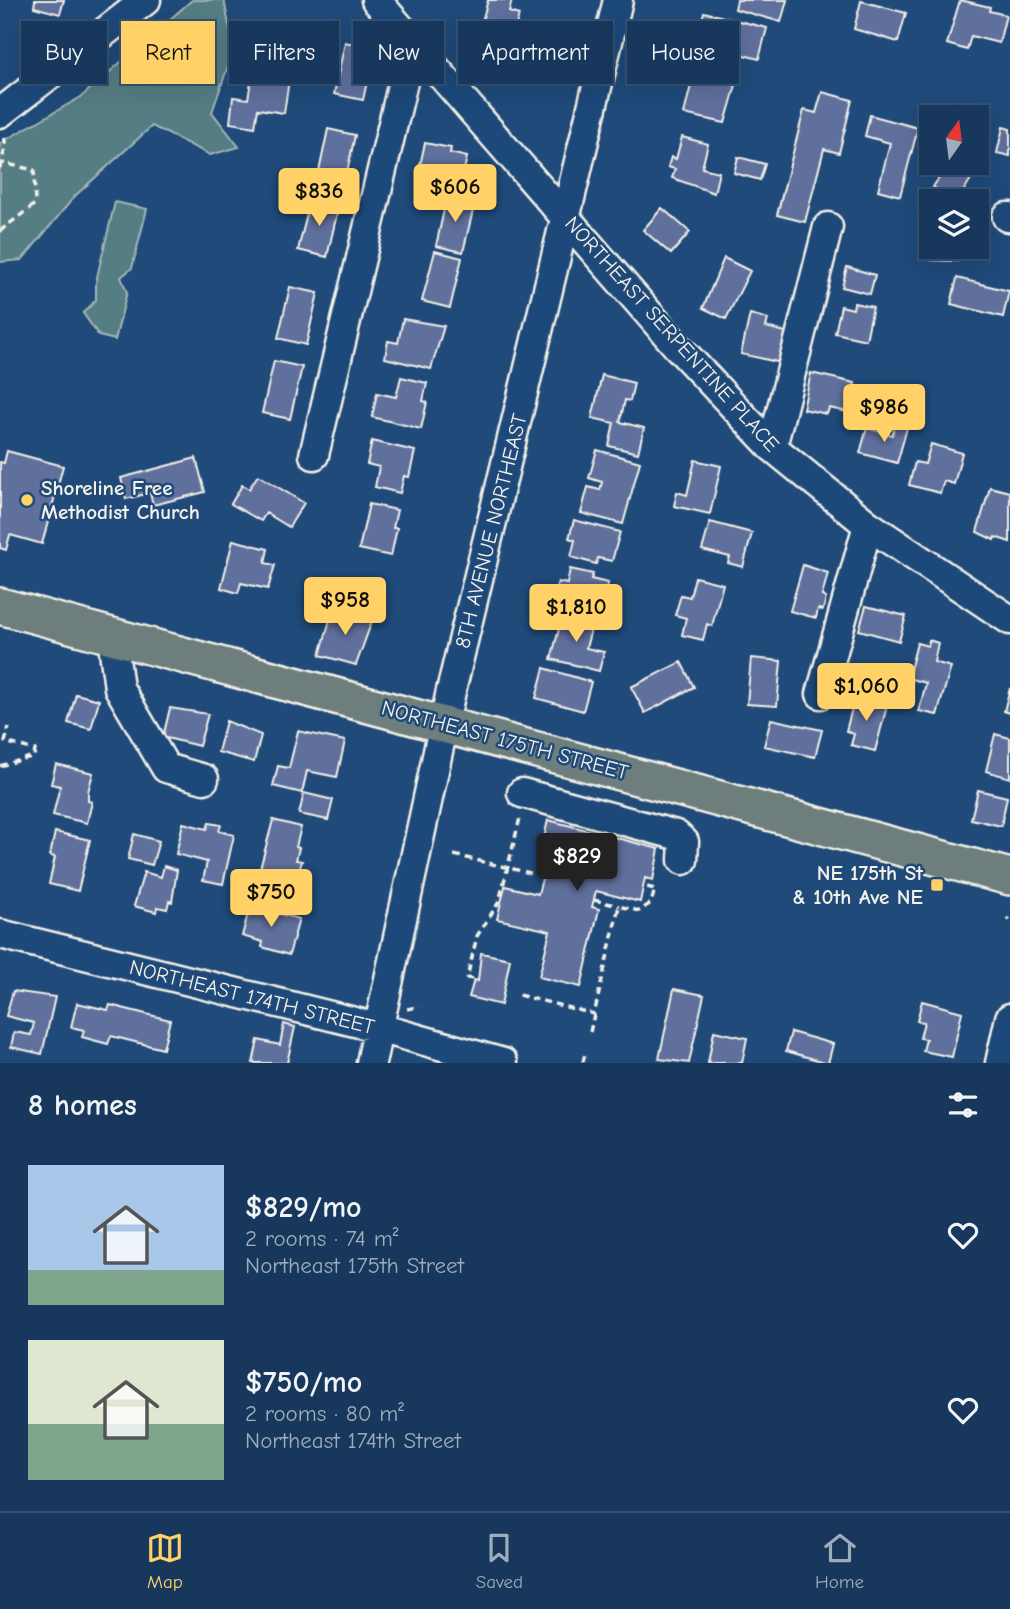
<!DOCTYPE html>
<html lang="en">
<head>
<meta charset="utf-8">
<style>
  body { margin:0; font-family:"Comic Neue",sans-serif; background:#244365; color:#f1f3f6; height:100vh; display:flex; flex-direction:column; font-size:26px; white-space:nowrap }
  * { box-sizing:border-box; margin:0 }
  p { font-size:23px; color:#9eacbb }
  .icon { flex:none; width:38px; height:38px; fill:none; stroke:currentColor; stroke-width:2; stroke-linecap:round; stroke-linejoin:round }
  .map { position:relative; height:1063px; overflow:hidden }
  .drawer { display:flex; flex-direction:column; background:#17385c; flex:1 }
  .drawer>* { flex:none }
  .banner { position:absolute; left:21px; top:21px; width:970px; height:63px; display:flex; gap:14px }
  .needle { width:46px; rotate:14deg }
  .fabs { position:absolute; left:919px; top:105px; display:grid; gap:14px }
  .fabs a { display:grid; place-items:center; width:70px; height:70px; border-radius:0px; background:#17385c; box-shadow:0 7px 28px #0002,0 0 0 2px #365272; font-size:35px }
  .price { position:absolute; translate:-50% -60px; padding:0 16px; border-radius:7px; background:#ffd166; color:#111; font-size:23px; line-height:46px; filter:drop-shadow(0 2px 4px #0008) }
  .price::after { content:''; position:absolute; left:50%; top:42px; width:21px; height:16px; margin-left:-10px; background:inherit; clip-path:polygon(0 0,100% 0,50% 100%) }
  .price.current { background:#222; color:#fff }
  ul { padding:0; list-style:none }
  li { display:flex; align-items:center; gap:21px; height:175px; padding:0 28px }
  li span { display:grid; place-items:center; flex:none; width:196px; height:140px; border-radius:0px; color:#555 }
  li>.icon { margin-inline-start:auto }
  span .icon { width:84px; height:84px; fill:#fffc; stroke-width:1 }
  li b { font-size:30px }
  h2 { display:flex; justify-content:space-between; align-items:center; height:84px; padding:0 28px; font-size:30px }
  .tag { padding:0 24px; border-radius:0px; background:#17385c; box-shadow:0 7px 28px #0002,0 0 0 2px #365272; font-size:24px; line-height:63px }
  .tag.current { background:#ffd166; color:#111 }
  .menu { display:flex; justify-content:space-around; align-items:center; height:98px; border-top:2px solid #365272; background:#17385c; font-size:19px; color:#9eacbb }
  .menu a { display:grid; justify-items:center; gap:4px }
  .menu .current { color:#ffd166 }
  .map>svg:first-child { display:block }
  .green { fill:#557d84; stroke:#a4b7b6; stroke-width:2 }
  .building { fill:#61709d; stroke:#f4f1e8; stroke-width:2 }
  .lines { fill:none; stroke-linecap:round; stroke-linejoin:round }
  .minor-casing { stroke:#f4f1e8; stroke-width:33 }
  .major-casing { stroke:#f4f1e8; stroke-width:40 }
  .path { stroke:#f4f1e8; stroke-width:3.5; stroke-dasharray:7 5; stroke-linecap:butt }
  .minor { stroke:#1f4a7a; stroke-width:28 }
  .major { stroke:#6d7e7c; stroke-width:35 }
  .poi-dot { fill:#ffd166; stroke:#1f4a7a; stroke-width:2.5 }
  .labels { text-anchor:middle; stroke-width:5; stroke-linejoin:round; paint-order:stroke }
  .street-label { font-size:21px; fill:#f4f1e8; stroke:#1f4a7a }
  .poi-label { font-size:21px; font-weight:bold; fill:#f4f1e8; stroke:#1f4a7a; text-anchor:start }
</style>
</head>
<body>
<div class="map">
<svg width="1010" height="1063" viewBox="0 0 1010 1063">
  <rect width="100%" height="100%" fill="#1f4a7a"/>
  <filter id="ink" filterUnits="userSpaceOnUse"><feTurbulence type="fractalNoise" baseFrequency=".0143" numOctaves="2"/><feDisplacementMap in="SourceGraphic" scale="14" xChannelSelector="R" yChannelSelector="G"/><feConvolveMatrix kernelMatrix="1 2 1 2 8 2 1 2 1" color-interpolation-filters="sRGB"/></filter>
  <g filter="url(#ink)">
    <path class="green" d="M192,0H224L234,49L212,112L239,147L210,155L152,126L75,196L22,260L0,262V143L81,97Z
      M115,202L147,209L132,268L121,277L127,292L115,340L99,336L83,313L96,300V281Z"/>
    <path class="building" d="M35,0H64L60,14L34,7Z
      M488,0H512L509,12L519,15L510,45L478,36Z
      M737,0H787L781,22L735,9Z
      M960,0L990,7L989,11L1006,15L999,43L971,36L967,50L947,44Z
      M861,1L906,13L898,42L854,29Z
      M704,12L767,28L759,59L740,54L733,77L692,66L696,51L700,52L706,29L700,27Z
      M345,42L374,49L363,100L334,94Z
      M690,74L736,85L725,123L684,114L691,85L687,84Z
      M252,75L289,80L284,113L258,109L255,127L230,123L233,97L248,99Z
      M822,92L852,100L839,153L824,149L805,222L777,215L804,110L816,113Z
      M870,115L918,128L900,196L878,190L890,143L865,136Z
      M1003,127L1010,129V156L997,153Z
      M328,129L355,135L344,187L317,181Z
      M682,137L708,144L702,168L719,172L714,193L672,178L675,169L668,167L671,157L676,159Z
      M425,143L451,148L450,153L467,157L461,183L418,174Z
      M976,151L985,157L957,201L933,187L949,163H976Z
      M738,157L765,164L760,180L734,173Z
      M447,196L475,202L463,252L436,246Z
      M311,198L339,205L327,257L298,250Z
      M662,208L690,232L671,254L643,230Z
      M929,209L931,247H958V261L929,260Z
      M435,251L462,258L450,308L422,301Z
      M724,258L750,271L726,319L703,308Z
      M847,267L875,275L870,294L842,287Z
      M957,278L1009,291L1003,317L951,304Z
      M290,287L318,293L306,345L278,338Z
      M854,303L873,307L866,340L835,333L841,306L853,309Z
      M750,314L768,319L766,327L789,333L782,363L741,354Z
      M403,319L444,326L431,369L385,358L388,341L398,343Z
      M274,361L302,367L290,419L262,413Z
      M811,373L855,383L848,412L829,408L827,414L803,409Z
      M602,375L634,383L630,401L625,400L620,422L644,428L638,453L609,446L614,423L592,418Z
      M401,377L427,383L423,401L427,402L421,429L372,417L377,393L396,397Z
      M895,425L907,428L897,463L860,453L867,428L892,435Z
      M372,441L415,451L409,477L404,476L400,493L375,487L379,467L367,464Z
      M931,444L962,453L954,484L944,481L940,493L909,485L915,462L925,464Z
      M597,450L640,462L623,524L581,513L588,487L600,490L602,482L589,478Z
      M7,451L63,466L42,544L10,535L6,550L0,548V462L4,463Z
      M196,458L205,492L153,505L150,493L126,499L121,478Z
      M695,460L721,466L710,514L674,506L677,492L687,495Z
      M258,475L304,503L289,527L266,513L261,521L231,504L242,485L249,489Z
      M990,487L1010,492V542L995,537L994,540L977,532Z
      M369,504L397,510L393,528H397L391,556L359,549Z
      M574,520L620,532L612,561L598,558L596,564L571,557L575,540L569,538Z
      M710,522L752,533L743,567L728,563L730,557L702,550Z
      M233,540L268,549L265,563L275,565L268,589L241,583L238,593L221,588Z
      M803,565L828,573L822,596L826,598L823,610L818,609L816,618L790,611Z
      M570,569L593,574L591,579L608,583L601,613L553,602L558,582L567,584Z
      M695,577L723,584L712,626L707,624L703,640L682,635L686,618L675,615L681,595L690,597Z
      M866,606L906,616L899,641L859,630Z
      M333,609L372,621L356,665L320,655Z
      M563,614L593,622L586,648L604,652L599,671L551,659Z
      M929,640L938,643L934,662L951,667L937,715L919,711L926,683L908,678L917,643L928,646Z
      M751,658L781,661L777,706L747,704Z
      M681,662L694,687L645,713L631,687Z
      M544,668L591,682L583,711L536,698Z
      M1010,688V713L1004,711Z
      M76,694L99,700L91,729L68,723Z
      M855,697L887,706L875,751L851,745L854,734L846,731Z
      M170,708L208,714L199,746L163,737Z
      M771,719L822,730L815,757L764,746Z
      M226,721L261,735L254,762L218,752Z
      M298,731L345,741L337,777L307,771L302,793L273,786L278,766L289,768Z
      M995,734L1010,738V778L986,771Z
      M56,764L93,773L88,792V801L92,802L87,823L53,815L60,786L51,784Z
      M978,790L1007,797L1001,826L971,819Z
      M304,793L333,800L328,820L299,814Z
      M273,820L301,827L296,847L299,848L296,860L302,861L297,878L279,873L276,885L257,880Z
      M548,820L659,849L653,880L645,878L640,902L596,891L592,907L599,909L581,987L539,977L550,931L497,919L505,886L538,894L548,856H540Z
      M183,823L207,829L209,823L221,825L219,831L234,835L223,884L203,880L207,862L176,854Z
      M55,832L90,840L78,891L49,884L55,857L50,856Z
      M134,834L159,841L152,865L128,859Z
      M164,866L177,870L172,902L169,901L167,909L157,907L156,912L134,906L144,872L161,877Z
      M250,906L299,919L289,955L262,947L263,942L242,936Z
      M481,953L510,959L501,1005L469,997L474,980L478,981Z
      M674,989L704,995L689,1063L659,1059Z
      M13,991L55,997L42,1054L11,1047L14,1032L31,1035L34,1023L6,1016Z
      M922,1001L962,1012L952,1057L923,1051L926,1039L920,1038L924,1022L917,1021Z
      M77,1003L108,1010L110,1005L170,1020L163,1049L111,1036L108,1044L82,1037L84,1030L71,1027Z
      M284,1024L295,1027L287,1063H253L258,1040L280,1045Z
      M714,1031L747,1038L742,1063H708Z
      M791,1032L833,1044L828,1063L786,1051Z"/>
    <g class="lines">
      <g class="minor-casing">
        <path id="minor" d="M376,0L677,346L772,447L868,525L1010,620
          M0,113L146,0
          M1007,217H1010
          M772,447L828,227
          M314,455L413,40
          M112,636L119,688L166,768L204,779
          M821,694L868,525
          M522,793L676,835L684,842L683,860
          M0,934L379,1028L503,1063
          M371,1063L451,691L618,0
          M1000,1063L1010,1018"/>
      </g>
      <g class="major-casing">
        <path id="major" d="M0,606L1010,877"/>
      </g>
      <path class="path" d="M0,168L6,145L4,137
        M0,231L35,204L34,170L3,163
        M0,766L34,756L35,750L5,742L9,727
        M454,855L543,876
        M594,900L619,906
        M1007,918L1010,920
        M473,979L467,978L477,936L499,902L520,818
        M519,995L594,1014
        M407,1009L419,1007
        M590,1032L619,906L639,911L651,903L655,889L643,886
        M583,1062L585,1054"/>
      <use href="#minor" class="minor"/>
      <use href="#major" class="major"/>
    </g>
  </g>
  <g class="poi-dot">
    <circle cx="27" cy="500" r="7"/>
    <rect x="930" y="878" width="14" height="14" rx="3.5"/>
  </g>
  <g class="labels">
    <g class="street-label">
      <text transform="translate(672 334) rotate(48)" y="7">NORTHEAST SERPENTINE PLACE</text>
      <text transform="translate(491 531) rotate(-76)" y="7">8TH AVENUE NORTHEAST</text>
      <text transform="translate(505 740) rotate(15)" y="7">NORTHEAST 175TH STREET</text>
      <text transform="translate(252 997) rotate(14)" y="7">NORTHEAST 174TH STREET</text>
    </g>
    <g class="poi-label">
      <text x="41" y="495">Shoreline Free<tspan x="41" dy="24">Methodist Church</tspan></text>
      <text x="923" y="880" text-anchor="end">NE 175th St<tspan x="923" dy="24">&amp; 10th Ave NE</tspan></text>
    </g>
  </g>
</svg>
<div class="fabs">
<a><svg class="needle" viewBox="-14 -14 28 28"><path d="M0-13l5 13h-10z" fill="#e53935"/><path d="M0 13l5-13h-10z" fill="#9eacbb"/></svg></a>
<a><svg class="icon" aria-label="layers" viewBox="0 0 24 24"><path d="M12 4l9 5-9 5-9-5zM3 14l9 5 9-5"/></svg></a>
</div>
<b class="price" style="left:455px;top:224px">$606</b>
<b class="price" style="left:319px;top:228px">$836</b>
<b class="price" style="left:884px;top:444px">$986</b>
<b class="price" style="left:345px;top:637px">$958</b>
<b class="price" style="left:576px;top:644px">$1,810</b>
<b class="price" style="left:866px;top:723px">$1,060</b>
<b class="price current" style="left:577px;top:893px">$829</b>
<b class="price" style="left:271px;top:929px">$750</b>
<div class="banner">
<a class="tag">Buy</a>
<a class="tag current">Rent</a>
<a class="tag">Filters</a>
<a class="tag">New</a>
<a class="tag">Apartment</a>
<a class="tag">House</a>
</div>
</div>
<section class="drawer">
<h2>8 homes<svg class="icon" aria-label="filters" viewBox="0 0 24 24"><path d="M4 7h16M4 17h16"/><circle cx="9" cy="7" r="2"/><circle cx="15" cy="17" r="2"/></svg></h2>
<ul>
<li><span style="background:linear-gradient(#a9c7e8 75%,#7fa58c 0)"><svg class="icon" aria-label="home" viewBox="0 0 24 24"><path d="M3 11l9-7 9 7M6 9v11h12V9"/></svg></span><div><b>$829/mo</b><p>2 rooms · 74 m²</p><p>Northeast 175th Street</p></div><svg class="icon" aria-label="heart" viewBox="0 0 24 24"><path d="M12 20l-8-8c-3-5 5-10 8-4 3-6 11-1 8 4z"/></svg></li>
<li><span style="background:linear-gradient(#dfe7d0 60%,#7fa58c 0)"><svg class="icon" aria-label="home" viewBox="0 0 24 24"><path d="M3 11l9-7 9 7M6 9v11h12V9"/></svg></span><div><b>$750/mo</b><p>2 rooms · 80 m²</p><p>Northeast 174th Street</p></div><svg class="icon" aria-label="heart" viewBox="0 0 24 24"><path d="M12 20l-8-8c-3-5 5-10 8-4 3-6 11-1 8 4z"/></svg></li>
</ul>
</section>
<nav class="menu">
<a class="current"><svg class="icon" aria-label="map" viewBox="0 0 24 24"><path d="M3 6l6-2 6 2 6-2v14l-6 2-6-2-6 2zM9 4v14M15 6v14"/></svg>Map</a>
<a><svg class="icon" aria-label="saved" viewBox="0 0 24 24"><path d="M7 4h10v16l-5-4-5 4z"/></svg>Saved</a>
<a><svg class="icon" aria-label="home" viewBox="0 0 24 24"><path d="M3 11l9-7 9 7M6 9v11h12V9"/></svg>Home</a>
</nav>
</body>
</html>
